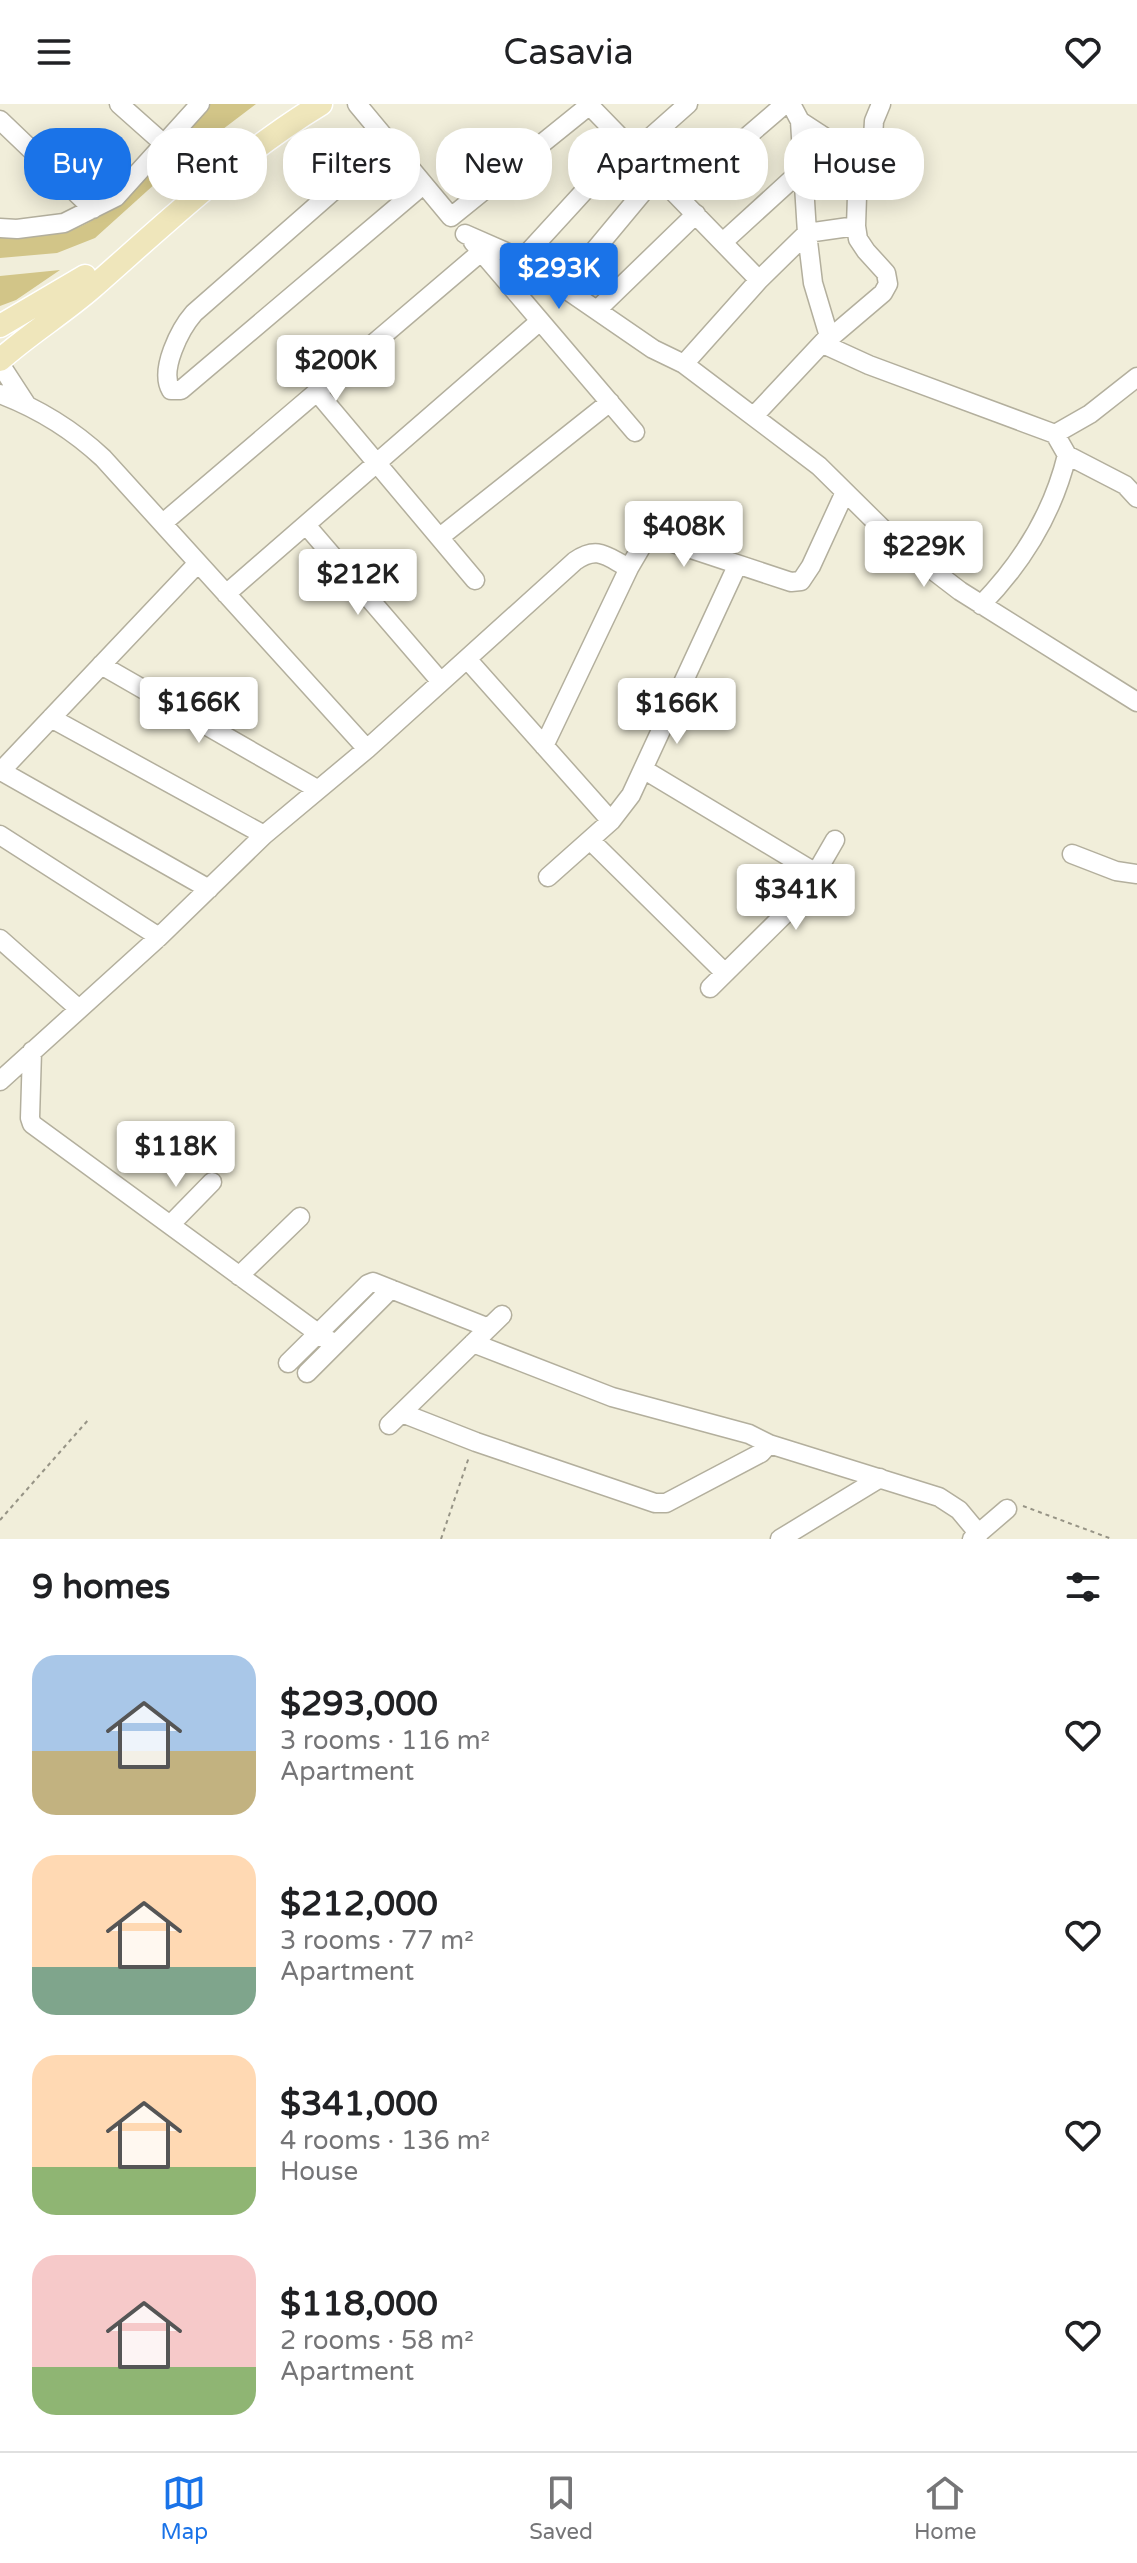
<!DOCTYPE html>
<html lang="en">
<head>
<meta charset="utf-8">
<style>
  body { margin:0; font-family:"Varela Round",sans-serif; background:#f2f2f2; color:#202124; height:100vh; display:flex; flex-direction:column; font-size:30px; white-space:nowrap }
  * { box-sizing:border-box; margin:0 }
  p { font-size:26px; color:#757577 }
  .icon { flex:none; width:44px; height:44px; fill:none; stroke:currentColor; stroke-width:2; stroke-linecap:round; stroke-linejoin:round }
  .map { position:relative; height:1435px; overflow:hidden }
  .details { display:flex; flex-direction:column; background:#fff; flex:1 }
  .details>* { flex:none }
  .top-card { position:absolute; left:24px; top:24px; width:1090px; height:72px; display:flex; gap:16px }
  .price { position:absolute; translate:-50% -68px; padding:0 18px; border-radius:8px; background:#fff; color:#222; font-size:26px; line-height:52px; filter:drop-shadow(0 2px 4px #0008) }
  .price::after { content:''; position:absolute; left:50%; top:48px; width:24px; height:18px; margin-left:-12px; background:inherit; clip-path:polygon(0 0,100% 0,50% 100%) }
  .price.active { background:#1a73e8; color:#fff }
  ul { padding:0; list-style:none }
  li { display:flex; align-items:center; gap:24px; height:200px; padding:0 32px }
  li span { display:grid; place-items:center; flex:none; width:224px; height:160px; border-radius:24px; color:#555 }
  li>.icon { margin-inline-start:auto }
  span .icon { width:96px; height:96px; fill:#fffc; stroke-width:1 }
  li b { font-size:34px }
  h2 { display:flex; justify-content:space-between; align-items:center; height:96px; padding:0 32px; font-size:34px }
  .chip { padding:0 28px; border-radius:32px; background:#fff; box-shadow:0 4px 20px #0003; font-size:28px; line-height:72px }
  .chip.active { background:#1a73e8; color:#fff }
  header { display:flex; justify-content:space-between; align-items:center; height:104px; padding:0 32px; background:#fff; font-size:36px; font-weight:600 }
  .tabs { display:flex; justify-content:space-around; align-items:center; height:112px; border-top:2px solid #e0e0e0; background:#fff; font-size:22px; color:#757577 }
  .tabs a { display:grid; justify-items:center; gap:4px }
  .tabs .active { color:#1a73e8 }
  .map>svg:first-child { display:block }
  .green { fill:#d2c588 }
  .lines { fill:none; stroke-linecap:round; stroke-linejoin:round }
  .minor-casing { stroke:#b3af9d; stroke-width:21 }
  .major-casing { stroke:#fff; stroke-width:25 }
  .path { stroke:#979486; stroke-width:2; stroke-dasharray:4 4; stroke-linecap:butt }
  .minor { stroke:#fff; stroke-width:18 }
  .major { stroke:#efe6bb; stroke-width:22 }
</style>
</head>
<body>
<header><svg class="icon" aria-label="menu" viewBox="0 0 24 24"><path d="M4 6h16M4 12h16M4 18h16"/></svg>Casavia<svg class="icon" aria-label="heart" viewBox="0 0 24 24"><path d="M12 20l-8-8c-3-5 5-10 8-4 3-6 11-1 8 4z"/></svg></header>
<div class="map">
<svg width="1137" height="1435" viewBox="0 0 1137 1435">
  <rect width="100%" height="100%" fill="#f1eeda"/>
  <path class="green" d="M210,0H256L177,60L95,134L57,149L0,154V130C21,133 47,132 68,127C117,114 177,38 210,0Z
    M60,166L16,196L0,202V172Z"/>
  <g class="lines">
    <g class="minor-casing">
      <path id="minor" d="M119,0L164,40
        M357,0L451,113L591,0
        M881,0L874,17L872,51L857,92L856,122L858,135L866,147L886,169L888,180L883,189L823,240L869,261L1055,330L1067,351L1125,381L1137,394
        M589,1L759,176
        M0,16L93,105
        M800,17L869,62
        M388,39L194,209C180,225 159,266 171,286H181L423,81
        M635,47L688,0
        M679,91L785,0
        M0,124L17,125L64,119L116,93L200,0
        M465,130L522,155L653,245L684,260L819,362L896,438L960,487L1137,598
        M473,138L635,328
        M723,138L803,65
        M522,155L598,72L601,65L602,52L621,33
        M564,183L658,70
        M598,205L696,110
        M0,260L26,300
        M684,260L759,176L807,129L800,17L791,0
        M317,288L475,476
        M0,290C37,304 74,327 103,354L367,645
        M754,312L827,234L828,229L813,179L807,129L856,122
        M1055,330L1090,310L1137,273
        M163,419L481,148
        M306,421L441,578
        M440,433L610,298
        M226,490L540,217
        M981,501C1022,459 1053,409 1067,351
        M467,555L611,717
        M101,561L317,685
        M51,614L264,731
        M544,642L629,464L646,435L655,433L791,478L801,477L811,462L845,388
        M643,665L816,769
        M1,667L209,785
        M0,668L198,459
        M0,731L159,833
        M590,736L725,869
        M1072,750L1116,767L1137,770
        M548,773L611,717L631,691L737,462
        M0,835L79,905
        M710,884L802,793L835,736
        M32,947L30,1014L32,1020L326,1235L335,1239
        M0,977L159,833L264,731L367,645L575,457C598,441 607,453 629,464
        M170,1121L212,1078
        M239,1172L300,1113
        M473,1239L612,1293L749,1330L769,1340
        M288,1259L368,1180L373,1178L489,1224
        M307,1269L391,1185
        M402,1309L476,1338L655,1399H666L761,1349L769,1340L939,1393L959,1406L979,1430
        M389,1321L502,1211
        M780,1435L880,1374
        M972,1435L1007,1405"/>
    </g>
    <g class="major-casing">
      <path id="major" d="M0,222L85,172
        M0,256C29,230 62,210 92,184C165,120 237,51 321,0"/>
    </g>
    <path class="path" d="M1023,1402L1112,1435
      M0,1416L89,1315
      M441,1435L469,1353"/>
    <use href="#minor" class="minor"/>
    <use href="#major" class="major"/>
  </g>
</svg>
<b class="price active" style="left:559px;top:207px">$293K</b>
<b class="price" style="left:336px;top:299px">$200K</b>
<b class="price" style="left:684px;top:465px">$408K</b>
<b class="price" style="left:924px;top:485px">$229K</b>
<b class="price" style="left:358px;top:513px">$212K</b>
<b class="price" style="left:199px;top:641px">$166K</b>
<b class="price" style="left:677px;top:642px">$166K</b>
<b class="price" style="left:796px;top:828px">$341K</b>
<b class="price" style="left:176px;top:1085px">$118K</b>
<div class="top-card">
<a class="chip active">Buy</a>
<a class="chip">Rent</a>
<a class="chip">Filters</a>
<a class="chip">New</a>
<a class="chip">Apartment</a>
<a class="chip">House</a>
</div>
</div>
<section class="details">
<h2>9 homes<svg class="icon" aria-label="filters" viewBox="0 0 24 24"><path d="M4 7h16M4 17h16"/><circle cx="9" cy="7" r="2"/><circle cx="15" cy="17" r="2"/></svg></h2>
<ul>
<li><span style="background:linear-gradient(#a9c7e8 60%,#c2b280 0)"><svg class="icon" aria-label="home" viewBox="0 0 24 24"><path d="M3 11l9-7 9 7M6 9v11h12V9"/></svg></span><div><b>$293,000</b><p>3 rooms · 116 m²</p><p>Apartment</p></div><svg class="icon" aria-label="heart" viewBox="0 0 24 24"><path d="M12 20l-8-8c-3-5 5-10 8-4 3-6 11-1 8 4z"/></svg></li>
<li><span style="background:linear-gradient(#ffd9b3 70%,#7fa58c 0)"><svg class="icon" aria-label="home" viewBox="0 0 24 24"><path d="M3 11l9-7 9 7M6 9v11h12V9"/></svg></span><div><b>$212,000</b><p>3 rooms · 77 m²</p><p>Apartment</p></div><svg class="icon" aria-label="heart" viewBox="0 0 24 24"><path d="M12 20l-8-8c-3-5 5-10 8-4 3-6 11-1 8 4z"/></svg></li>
<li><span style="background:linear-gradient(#ffd9b3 70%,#8fb573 0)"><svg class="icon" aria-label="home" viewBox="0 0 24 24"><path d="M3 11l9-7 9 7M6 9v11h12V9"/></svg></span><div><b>$341,000</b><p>4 rooms · 136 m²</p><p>House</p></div><svg class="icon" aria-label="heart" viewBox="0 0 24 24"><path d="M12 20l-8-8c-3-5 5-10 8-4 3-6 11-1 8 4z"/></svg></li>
<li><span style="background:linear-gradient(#f6c9c9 70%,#8fb573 0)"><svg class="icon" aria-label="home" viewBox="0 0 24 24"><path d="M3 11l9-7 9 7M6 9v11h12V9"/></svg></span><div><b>$118,000</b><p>2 rooms · 58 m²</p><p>Apartment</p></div><svg class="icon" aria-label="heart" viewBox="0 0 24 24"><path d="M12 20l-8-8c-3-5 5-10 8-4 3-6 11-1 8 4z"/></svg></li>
</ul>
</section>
<nav class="tabs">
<a class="active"><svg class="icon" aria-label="map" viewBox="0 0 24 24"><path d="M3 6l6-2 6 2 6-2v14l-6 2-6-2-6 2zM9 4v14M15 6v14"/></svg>Map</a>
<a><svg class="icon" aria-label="saved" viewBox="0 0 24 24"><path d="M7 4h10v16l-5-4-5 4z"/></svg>Saved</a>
<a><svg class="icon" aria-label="home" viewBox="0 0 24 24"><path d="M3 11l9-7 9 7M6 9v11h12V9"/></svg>Home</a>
</nav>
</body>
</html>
